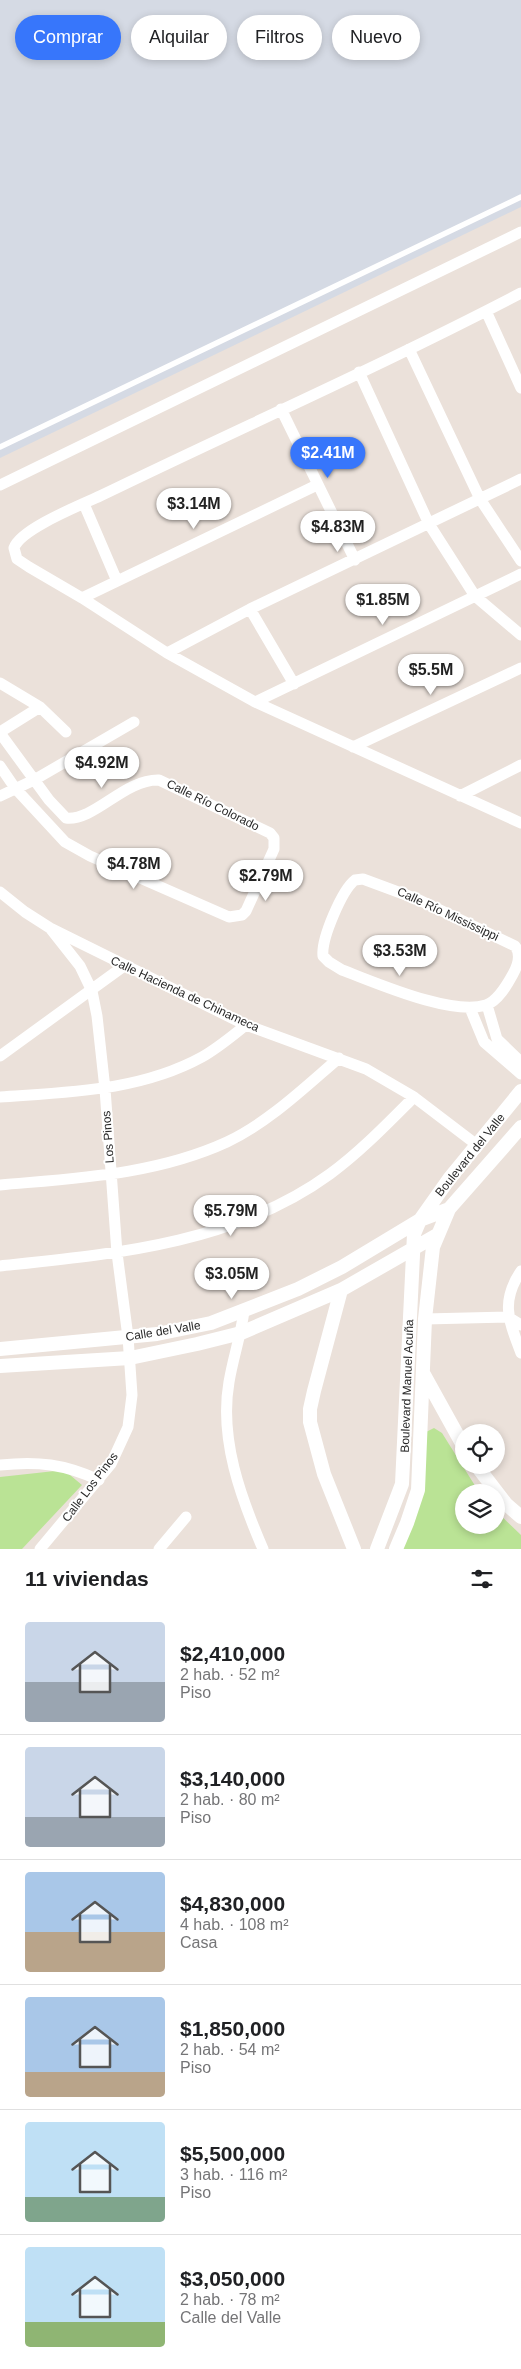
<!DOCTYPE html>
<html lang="es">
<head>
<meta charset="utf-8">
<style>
  body { margin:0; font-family:Helvetica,sans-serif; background:#f6f6f6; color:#202124; height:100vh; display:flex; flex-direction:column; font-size:19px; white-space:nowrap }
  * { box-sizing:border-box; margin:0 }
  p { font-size:16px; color:#757577 }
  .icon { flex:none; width:28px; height:28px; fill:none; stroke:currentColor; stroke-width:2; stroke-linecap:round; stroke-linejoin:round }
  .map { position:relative; height:1549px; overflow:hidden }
  .drawer { display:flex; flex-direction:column; background:#fff; flex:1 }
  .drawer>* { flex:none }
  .top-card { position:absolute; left:15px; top:15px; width:491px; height:45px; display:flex; gap:10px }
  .buttons { position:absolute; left:455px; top:1424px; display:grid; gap:10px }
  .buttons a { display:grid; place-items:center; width:50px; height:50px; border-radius:50%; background:#fff; box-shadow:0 2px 8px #0003; font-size:25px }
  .price { position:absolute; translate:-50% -42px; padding:0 11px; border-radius:18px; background:#fff; color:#222; font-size:16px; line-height:32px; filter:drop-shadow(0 1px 2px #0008) }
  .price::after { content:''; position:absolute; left:50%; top:30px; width:15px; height:11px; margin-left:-8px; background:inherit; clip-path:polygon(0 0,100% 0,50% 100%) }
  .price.current { background:#3776fb; color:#fff }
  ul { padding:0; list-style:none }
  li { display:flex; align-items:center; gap:15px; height:125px; padding:0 25px }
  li+li { border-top:1px solid #e0e0e0 }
  li span { display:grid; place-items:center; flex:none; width:140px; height:100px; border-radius:5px; color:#555 }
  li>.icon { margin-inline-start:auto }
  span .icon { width:60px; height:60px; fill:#fffc; stroke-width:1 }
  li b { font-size:21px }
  h2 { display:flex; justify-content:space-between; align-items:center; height:60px; padding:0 25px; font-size:21px }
  .chip { padding:0 18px; border-radius:22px; background:#fff; box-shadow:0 2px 8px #0003; font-size:18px; line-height:45px }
  .chip.current { background:#3776fb; color:#fff }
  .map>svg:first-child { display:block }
  .airport { fill:#d5dae4 }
  .green { fill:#bae395 }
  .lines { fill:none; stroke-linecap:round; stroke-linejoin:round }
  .service { stroke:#fff; stroke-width:5.5 }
  .minor { stroke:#fff; stroke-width:11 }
  .tertiary { stroke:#fff; stroke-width:14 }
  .labels { text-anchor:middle; stroke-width:4; stroke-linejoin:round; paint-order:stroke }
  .street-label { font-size:12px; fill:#282828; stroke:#fff }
</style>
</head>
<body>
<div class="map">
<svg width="521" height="1549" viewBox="0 0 521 1549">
  <rect width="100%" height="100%" fill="#ebe1da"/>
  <path class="airport" d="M0,0H521V207L0,458Z"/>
  <path class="green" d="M434,1428L442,1433L479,1492H464V1525H496V1511L521,1535V1549H400L426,1432Z
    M64,1470L82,1485L22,1549H0V1477Z"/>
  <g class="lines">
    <path class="service" d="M0,447L521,197"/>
    <path class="minor" d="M521,293C383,365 240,428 100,496C81,505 20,529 14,548L17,559L29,567L82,598L167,653L255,702L521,823
      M486,311L521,388
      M409,349L480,499L521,561
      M359,372L429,524L475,596L521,635
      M281,409L355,560
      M0,485L521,232
      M84,504L117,581
      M82,598L317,485
      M250,609L294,684
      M167,653L250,609L521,479
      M0,683L40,707L66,732
      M255,702L521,574
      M0,732L40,707
      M0,733L49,800L66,818C95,821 124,779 159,780L270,833L274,838V849L246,911L242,915L229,917L90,856L65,842L15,788L0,766
      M353,747L521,668
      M0,796L34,780L134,722
      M460,796L521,765
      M363,879L417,899L515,946C521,954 518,965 513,974C507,985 498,1001 486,1005C451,1016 377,983 342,970L329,962L323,956C321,939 342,890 355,880Z
      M0,892L25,912L50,928L246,1025L366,1069L414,1097L477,1145
      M487,1005L497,1039L521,1062
      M470,1008L484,1042L521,1074
      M0,1056L124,966
      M0,1097C69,1092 140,1091 202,1057C218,1048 232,1036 246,1025
      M0,1185C77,1178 155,1175 227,1142C269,1122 304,1088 339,1058
      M0,1266C114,1254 234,1244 330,1174C360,1152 387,1124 414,1097
      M521,1271C500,1302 509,1321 521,1353
      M244,1311C241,1335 233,1358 229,1382C219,1439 241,1498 263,1549
      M425,1319L508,1317L521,1325
      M0,1465C38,1461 64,1464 99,1480
      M40,1549L111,1464L128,1427L132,1395L128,1337L117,1253L105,1089L97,1016L92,991L80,966L50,928
      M159,1549L186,1517"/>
    <path class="tertiary" d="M341,1290L314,1391L310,1409V1422L324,1474L354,1549
      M0,1349L157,1334L211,1323L298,1289L342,1267L420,1220L449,1209
      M0,1366L130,1358L197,1344L241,1333L341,1290L437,1235
      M423,1373L464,1447
      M476,1465L506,1504L521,1517
      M377,1549L402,1484L414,1234L420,1220L449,1179L521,1091
      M396,1549L407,1523L418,1490L425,1319L433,1247L449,1209L521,1127"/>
  </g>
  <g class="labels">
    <g class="street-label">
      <text transform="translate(213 805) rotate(26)" y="4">Calle Río Colorado</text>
      <text transform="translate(448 914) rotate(25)" y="4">Calle Río Mississippi</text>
      <text transform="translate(185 994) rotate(25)" y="4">Calle Hacienda de Chinameca</text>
      <text transform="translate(108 1137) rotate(-94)" y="4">Los Pinos</text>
      <text transform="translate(470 1155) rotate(-51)" y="4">Boulevard del Valle</text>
      <text transform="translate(163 1331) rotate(-9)" y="4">Calle del Valle</text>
      <text transform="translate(407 1386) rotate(-88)" y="4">Boulevard Manuel Acuña</text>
      <text transform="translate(90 1487) rotate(-53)" y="4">Calle Los Pinos</text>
    </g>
  </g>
</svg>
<div class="buttons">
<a><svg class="icon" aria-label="locate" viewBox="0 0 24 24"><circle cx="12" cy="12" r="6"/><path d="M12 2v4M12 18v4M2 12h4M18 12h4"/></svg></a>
<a><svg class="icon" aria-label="layers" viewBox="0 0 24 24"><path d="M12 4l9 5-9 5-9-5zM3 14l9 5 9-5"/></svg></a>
</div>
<b class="price current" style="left:328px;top:479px">$2.41M</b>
<b class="price" style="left:194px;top:530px">$3.14M</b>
<b class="price" style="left:338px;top:553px">$4.83M</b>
<b class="price" style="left:383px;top:626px">$1.85M</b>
<b class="price" style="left:431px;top:696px">$5.5M</b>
<b class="price" style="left:102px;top:789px">$4.92M</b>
<b class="price" style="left:134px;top:890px">$4.78M</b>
<b class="price" style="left:266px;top:902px">$2.79M</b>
<b class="price" style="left:400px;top:977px">$3.53M</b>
<b class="price" style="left:231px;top:1237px">$5.79M</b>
<b class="price" style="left:232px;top:1300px">$3.05M</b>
<div class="top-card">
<a class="chip current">Comprar</a>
<a class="chip">Alquilar</a>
<a class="chip">Filtros</a>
<a class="chip">Nuevo</a>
</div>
</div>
<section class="drawer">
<h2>11 viviendas<svg class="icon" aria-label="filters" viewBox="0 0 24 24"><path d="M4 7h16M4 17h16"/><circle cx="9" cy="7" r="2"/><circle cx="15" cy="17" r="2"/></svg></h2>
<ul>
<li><span style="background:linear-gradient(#c9d6e8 60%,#9aa5b1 0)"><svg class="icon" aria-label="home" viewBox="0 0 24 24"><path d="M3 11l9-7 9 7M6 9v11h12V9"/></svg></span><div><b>$2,410,000</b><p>2 hab. · 52 m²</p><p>Piso</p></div></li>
<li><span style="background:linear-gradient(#c9d6e8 70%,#9aa5b1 0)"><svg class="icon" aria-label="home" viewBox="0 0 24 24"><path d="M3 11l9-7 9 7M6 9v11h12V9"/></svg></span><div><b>$3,140,000</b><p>2 hab. · 80 m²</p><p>Piso</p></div></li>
<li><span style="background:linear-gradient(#a9c7e8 60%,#b9a48a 0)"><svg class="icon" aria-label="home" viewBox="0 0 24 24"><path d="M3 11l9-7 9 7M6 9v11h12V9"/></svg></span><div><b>$4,830,000</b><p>4 hab. · 108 m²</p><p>Casa</p></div></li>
<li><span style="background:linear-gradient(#a9c7e8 75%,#b9a48a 0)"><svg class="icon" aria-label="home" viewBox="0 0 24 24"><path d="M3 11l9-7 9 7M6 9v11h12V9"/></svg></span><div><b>$1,850,000</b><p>2 hab. · 54 m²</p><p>Piso</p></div></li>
<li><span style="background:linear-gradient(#bfe0f5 75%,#7fa58c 0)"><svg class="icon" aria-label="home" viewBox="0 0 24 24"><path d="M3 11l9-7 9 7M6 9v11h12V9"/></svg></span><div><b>$5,500,000</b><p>3 hab. · 116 m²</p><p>Piso</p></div></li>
<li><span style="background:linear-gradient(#bfe0f5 75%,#8fb573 0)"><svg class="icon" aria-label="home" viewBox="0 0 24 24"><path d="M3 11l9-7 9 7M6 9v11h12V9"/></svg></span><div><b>$3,050,000</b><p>2 hab. · 78 m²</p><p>Calle del Valle</p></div></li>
</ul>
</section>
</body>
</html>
